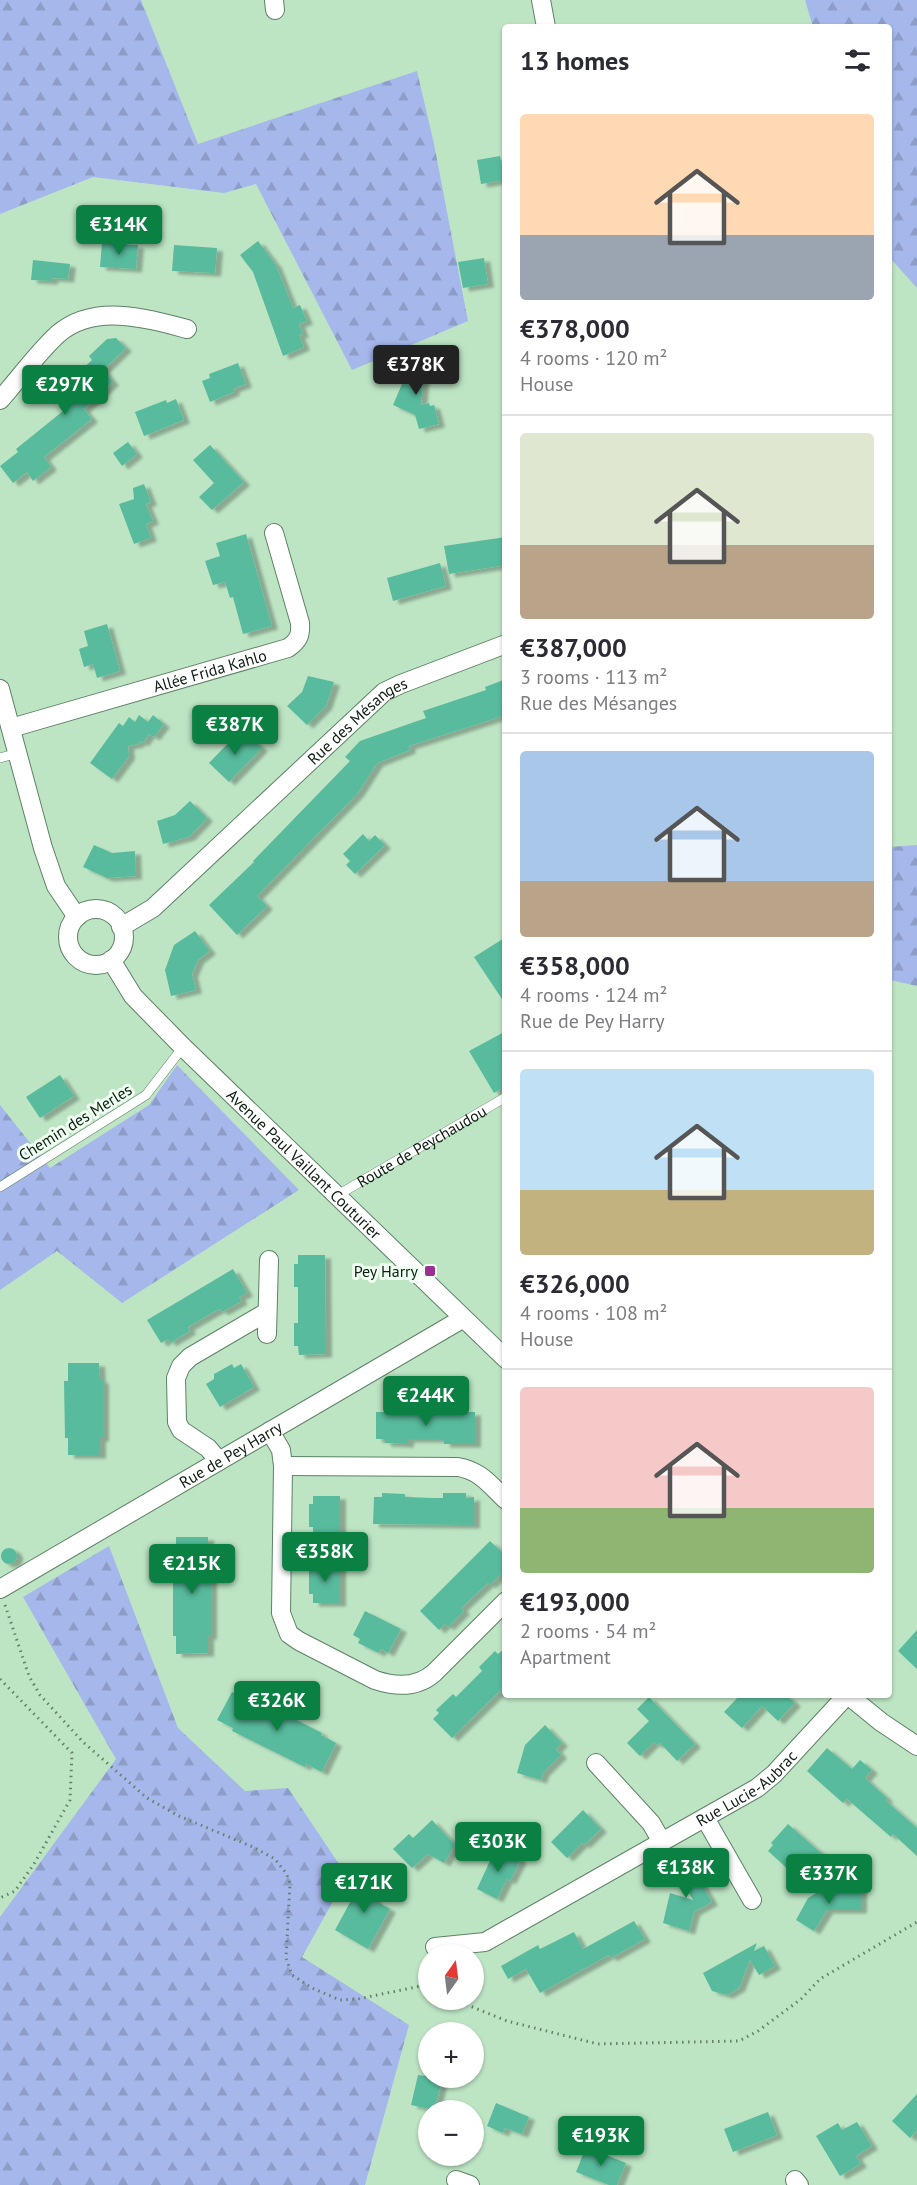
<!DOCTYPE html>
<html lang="en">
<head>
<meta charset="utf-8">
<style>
  body { margin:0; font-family:"PT Sans",sans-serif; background:#f7f7f7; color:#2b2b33; height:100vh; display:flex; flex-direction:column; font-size:22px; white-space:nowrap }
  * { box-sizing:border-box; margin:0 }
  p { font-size:20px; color:#7c7c81 }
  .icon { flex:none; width:33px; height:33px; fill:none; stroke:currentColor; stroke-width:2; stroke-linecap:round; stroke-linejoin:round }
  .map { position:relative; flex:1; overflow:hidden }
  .details { position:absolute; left:502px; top:24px; width:390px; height:1674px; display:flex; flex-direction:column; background:#fff; border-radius:6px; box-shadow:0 2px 4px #0004 }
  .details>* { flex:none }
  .needle { width:39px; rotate:14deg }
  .buttons { position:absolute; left:418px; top:1944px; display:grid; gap:12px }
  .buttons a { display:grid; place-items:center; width:66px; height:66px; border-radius:50%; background:#fff; box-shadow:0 2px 4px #0004; font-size:30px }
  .price { position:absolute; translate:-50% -51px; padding:0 14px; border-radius:6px; background:#0b8043; color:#fff; font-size:20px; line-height:39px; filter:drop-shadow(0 2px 3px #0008) }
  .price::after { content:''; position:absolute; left:50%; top:36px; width:18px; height:14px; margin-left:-9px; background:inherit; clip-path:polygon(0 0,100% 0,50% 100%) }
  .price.active { background:#222; color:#fff }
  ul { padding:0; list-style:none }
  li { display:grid; align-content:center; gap:12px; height:318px; padding:0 18px }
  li+li { border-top:2px solid #e1e1e2 }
  li span { display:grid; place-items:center; height:186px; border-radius:6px; color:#555 }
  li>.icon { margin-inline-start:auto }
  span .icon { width:108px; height:108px; fill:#fffc; stroke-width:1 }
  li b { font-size:26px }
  h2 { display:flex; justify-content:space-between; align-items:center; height:72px; padding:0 18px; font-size:26px }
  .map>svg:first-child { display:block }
  .forest { fill:url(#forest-firs) }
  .building { fill:#59bb9d; filter:url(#shadow) }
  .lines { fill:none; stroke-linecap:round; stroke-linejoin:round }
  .lane-casing { stroke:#5d8265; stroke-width:10 }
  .street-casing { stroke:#5d8265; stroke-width:20 }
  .path { stroke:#65806a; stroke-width:3; stroke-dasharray:1.5 4.5; stroke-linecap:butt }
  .lane { stroke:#fff; stroke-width:9 }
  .street { stroke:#fff; stroke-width:18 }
  .poi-dot { fill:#9a3093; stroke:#effff1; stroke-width:2 }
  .labels { text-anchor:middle; stroke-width:6; stroke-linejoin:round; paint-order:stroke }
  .street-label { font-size:16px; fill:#0e1d12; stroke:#effff1 }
  .poi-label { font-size:16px; fill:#0e1d12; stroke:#effff1; text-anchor:end }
</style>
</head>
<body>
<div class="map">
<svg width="917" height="2185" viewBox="0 0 917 2185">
  <defs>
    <pattern id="forest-firs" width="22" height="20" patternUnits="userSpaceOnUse" patternTransform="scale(1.5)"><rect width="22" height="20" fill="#a6b7eb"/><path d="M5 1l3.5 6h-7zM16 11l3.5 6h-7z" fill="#8e9dc8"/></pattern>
    <filter id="shadow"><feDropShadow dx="6" dy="3.5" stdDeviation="1.5" flood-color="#0004"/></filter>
  </defs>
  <rect width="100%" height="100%" fill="#bde5c4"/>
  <path class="forest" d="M0,0H141L198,144L417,71L434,144L468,321L352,370L256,184L224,193L93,177L0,214Z
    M805,0H917V288L891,259L890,255V27H813Z
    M917,845V986L890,980V847Z
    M177,1065L299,1190L122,1303L57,1251L0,1290V1105L50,1168L149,1105Z
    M109,1546L178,1728L245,1791L288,1788L347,1876L302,1957L409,2025L365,2185H0V1917L116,1759L23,1597Z"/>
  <path class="building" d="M500,156L505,180L481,184L477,160Z
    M258,241L276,265L293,308L300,305L307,321L299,324L303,334L299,335L304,347L283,356L253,272L240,255Z
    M102,243L138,245L136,269L100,267Z
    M174,245L217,248L215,273L172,271Z
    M484,258L488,284L463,288L458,262Z
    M33,260L70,264L68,279L52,278V281L31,280Z
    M116,338L126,348L103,370L113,382L84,409L92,419L44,457L51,467L33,481L27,472L13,483L0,466L18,452L16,449L63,411L59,407L66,402L64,399L85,382L77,374L92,360L89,356L107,339Z
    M406,360L425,363L421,405L429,403L430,406L434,405L439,424L419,429L415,415L393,405L405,377Z
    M238,363L246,384L233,389L234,392L210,402L202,381L210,378L209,374Z
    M176,399L184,420L144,436L135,412L166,400L167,403Z
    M128,442L137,454L122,466L113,453Z
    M210,445L244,482L212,510L199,497L214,483L193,460Z
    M144,484L151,502L146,504L153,521L146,524L151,538L134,544L119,504L134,499L133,488Z
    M246,534L272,626L243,634L233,597L230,598L225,582L213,585L205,561L220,556L216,543Z
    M506,537V565L449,574L444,546Z
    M440,563L446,586L393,601L387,578Z
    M107,624L120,671L97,678L93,664L84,667L79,649L88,646L84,631Z
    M308,676L334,682L326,706L307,725L287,706L302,692Z
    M506,679V715L409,746L410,750L377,763L358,793L257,896L267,906L237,935L209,905L254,862L253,861L350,761L345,757L360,741L426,718L423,711L486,690L485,687Z
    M139,715L148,722L153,715L164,724L154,737L149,734L143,743L140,741L138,744L128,746L129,756L112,779L90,763L119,723L123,726L129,717L135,722Z
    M242,729L262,748L229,782L209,763Z
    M190,801L207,818L189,837L163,844L157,821L175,815Z
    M363,834L369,841L375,835L385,845L355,874L346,865L350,861L343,854Z
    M94,845L112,853L135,851L136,876L107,878L83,867Z
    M195,931L210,951L198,960L192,974L196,990L171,996L165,970L174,945Z
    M506,937V1005L474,957Z
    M506,1031V1086L494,1093L469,1051Z
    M60,1075L74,1096L40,1118L26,1097Z
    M298,1255H325L326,1354L299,1355L298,1346H294V1323H298V1287H294V1264H298Z
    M233,1269L247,1293L239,1297L242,1301L222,1312L220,1309L212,1313L188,1327L190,1331L170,1343L168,1339L161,1343L147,1320Z
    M68,1363H99L100,1380H103V1438H100V1455H68V1438H65L64,1381H68Z
    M232,1364L234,1368L241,1364L254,1387L220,1407L206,1384L214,1379V1374Z
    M376,1412H475V1444H444V1439H408V1444L385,1443V1439H376Z
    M382,1493L405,1494V1497L434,1498H443V1493H466V1498L474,1497V1525L373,1524L374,1497H382Z
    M313,1496H340V1535H313V1527H309V1504H313Z
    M176,1537H208V1554H211V1636H208V1653L176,1654V1636H173V1554H176Z
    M490,1541L506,1556V1569L490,1585L488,1583L461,1608L464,1611L448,1627L445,1624L439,1630L420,1611Z
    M1 1556a8 8 0 1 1 16 0a8 8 0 1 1-16 0Z
    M313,1563H340V1603H313V1594H309V1571H313Z
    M365,1611L401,1629L388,1653L381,1649L379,1653L358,1643L360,1639L353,1635Z
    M917,1630V1669L898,1651Z
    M506,1647V1685L452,1738L433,1719L439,1713L436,1710L453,1694L456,1697L482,1671L479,1667L495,1651L498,1654Z
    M232,1692L247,1699L249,1696L322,1733L321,1735L336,1743L322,1772L306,1764L305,1767L232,1731L233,1728L217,1720Z
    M740,1695H786L795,1703L778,1721L762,1706L742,1728L724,1712Z
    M649,1697L695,1744L677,1761L660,1743L657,1745L654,1742L640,1756L627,1743L649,1721L637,1709Z
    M545,1725L562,1743L556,1749L561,1755L543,1773L541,1780L517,1773L525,1745Z
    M827,1748L852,1769L860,1760L872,1770L865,1778L887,1798L885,1800L917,1828V1856L893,1834L891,1837L847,1799L843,1803L807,1771Z
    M583,1810L601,1829L584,1845L582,1843L567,1858L551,1842Z
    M432,1820L455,1845L444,1863L428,1854L412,1868L393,1849L409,1834L413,1838Z
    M788,1824L821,1853L815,1859L817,1861L800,1880L768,1851L773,1845L771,1843Z
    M495,1850L504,1855L506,1852L521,1859L510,1881L507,1879L497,1899L477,1889Z
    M687,1858L712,1902L694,1912L689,1931L663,1923L670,1893L693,1900L674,1866Z
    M365,1875L382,1885L374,1900L390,1909L368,1949L335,1930Z
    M825,1888H861V1910H827L814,1931L796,1920L808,1898Z
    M634,1921L645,1939L611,1958L609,1955L540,1993L526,1969L508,1979L501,1966L538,1945L540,1949L574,1932L583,1949Z
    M757,1943L754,1951L764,1946L775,1966L759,1975L750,1960L739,1988L727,1995L712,1991L703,1973Z
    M418,2075L443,2078L434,2110L411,2105Z
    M917,2094V2130L910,2138L892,2121Z
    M496,2103L529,2117L522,2134L505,2128L503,2133L487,2126Z
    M768,2112L777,2135L733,2152L724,2129Z
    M857,2122L872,2146L856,2156L861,2164L840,2176L816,2136L838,2123L842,2130Z
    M586,2147L626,2163L617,2185H609L576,2172Z"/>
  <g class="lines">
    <g class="lane-casing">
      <g id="lane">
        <path d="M0,758L18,753"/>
        <path d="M0,1187L146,1095L183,1047"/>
        <path id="s1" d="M336,1196L506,1097"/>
      </g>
    </g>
    <g class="street-casing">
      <g id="street">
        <path d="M274,0L275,10"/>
        <path d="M541,0L546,27"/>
        <path d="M0,400C17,381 39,351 58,334C94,303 146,318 187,329"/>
        <path d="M0,689L43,848L56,886L77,917"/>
        <path id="s2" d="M11,728L288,648C298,641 301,636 300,623L274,533"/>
        <circle cx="96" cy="937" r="28"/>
        <path id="s3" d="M121,927L153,908L384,692L401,684L506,644"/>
        <path id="s4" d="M111,960L133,996L183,1047L506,1359"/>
        <path d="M267,1334L269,1260"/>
        <path d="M270,1431L281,1450L283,1466L281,1613L289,1634L299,1641L375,1680C396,1687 417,1688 434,1673L506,1601"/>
        <path d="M219,1461L208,1448L181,1430L177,1422L176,1378L181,1366L190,1357L267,1312"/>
        <path d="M283,1466L458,1467C481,1471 490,1485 506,1500"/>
        <path id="s5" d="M0,1589L462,1319"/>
        <path d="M848,1695L881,1722L917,1746"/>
        <path d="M596,1763L651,1823L662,1842"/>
        <path d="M705,1818L752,1900"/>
        <path id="s6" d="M435,1947L485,1942L757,1788L774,1774L847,1695"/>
        <path d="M456,2180L470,2185"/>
        <path d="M795,2180L799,2185"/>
      </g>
    </g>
    <path class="path" d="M5,1605L29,1676L40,1695L83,1742L147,1798L179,1816L253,1847L275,1859L286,1873L290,1883L286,1958L292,1975L312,1988L340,2000L358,1999L421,1986L429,1966
      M0,1679L72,1753L70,1800L34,1864L15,1891L0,1898
      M421,1986L429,1989
      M455,2000L507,2021L598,2044L739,2041L758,2031L801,1999L820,1979L917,1922"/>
    <use href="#lane" class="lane"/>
    <use href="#street" class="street"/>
  </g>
  <rect class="poi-dot" x="424" y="1265" width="12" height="12" rx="3"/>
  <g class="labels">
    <g class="street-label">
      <text dy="6" stroke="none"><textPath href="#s2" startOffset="207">Allée Frida Kahlo</textPath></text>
      <text dy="6" stroke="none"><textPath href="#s3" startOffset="315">Rue des Mésanges</textPath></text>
      <text transform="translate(75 1122) rotate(-32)" y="6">Chemin des Merles</text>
      <text dy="6" stroke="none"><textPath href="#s1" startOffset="99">Route de Peychaudou</textPath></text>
      <text dy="6" stroke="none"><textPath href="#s4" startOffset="282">Avenue Paul Vaillant Couturier</textPath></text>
      <text dy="6" stroke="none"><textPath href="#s5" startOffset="267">Rue de Pey Harry</textPath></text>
      <text dy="6" stroke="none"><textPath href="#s6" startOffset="354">Rue Lucie-Aubrac</textPath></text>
    </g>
    <g class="poi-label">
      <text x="418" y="1277">Pey Harry</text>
    </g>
  </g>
</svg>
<div class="buttons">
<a><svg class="needle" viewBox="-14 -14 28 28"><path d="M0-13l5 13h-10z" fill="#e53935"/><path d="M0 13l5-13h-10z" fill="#7c7c81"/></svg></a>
<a>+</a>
<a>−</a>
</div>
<b class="price" style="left:119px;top:256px">€314K</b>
<b class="price active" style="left:416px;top:396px">€378K</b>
<b class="price" style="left:65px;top:416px">€297K</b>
<b class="price" style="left:235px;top:756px">€387K</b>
<b class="price" style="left:426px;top:1427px">€244K</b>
<b class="price" style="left:325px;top:1583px">€358K</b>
<b class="price" style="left:192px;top:1595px">€215K</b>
<b class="price" style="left:277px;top:1732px">€326K</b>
<b class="price" style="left:498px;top:1873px">€303K</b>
<b class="price" style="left:686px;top:1899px">€138K</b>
<b class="price" style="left:829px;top:1905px">€337K</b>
<b class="price" style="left:364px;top:1914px">€171K</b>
<b class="price" style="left:601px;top:2167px">€193K</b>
<section class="details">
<h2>13 homes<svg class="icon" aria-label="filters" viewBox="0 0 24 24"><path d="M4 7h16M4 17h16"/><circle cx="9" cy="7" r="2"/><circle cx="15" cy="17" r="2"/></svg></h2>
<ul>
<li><span style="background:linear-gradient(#ffd9b3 65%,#9aa5b1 0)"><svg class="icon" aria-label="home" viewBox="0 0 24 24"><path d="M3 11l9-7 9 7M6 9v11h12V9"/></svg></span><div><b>€378,000</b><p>4 rooms · 120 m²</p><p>House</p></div></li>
<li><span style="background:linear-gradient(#dfe7d0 60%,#b9a48a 0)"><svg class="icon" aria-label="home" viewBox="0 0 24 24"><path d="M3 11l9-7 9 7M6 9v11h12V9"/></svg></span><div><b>€387,000</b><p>3 rooms · 113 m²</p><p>Rue des Mésanges</p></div></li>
<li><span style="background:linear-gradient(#a9c7e8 70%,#b9a48a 0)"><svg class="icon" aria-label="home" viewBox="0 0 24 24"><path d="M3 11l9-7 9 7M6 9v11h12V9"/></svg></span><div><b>€358,000</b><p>4 rooms · 124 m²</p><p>Rue de Pey Harry</p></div></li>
<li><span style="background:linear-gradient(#bfe0f5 65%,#c2b280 0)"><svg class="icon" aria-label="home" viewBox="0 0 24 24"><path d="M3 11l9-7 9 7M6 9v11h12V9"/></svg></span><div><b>€326,000</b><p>4 rooms · 108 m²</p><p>House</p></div></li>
<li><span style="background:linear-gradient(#f6c9c9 65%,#8fb573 0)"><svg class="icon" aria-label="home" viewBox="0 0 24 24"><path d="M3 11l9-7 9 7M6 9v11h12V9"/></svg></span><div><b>€193,000</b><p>2 rooms · 54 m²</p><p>Apartment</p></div></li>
</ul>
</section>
</div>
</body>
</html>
